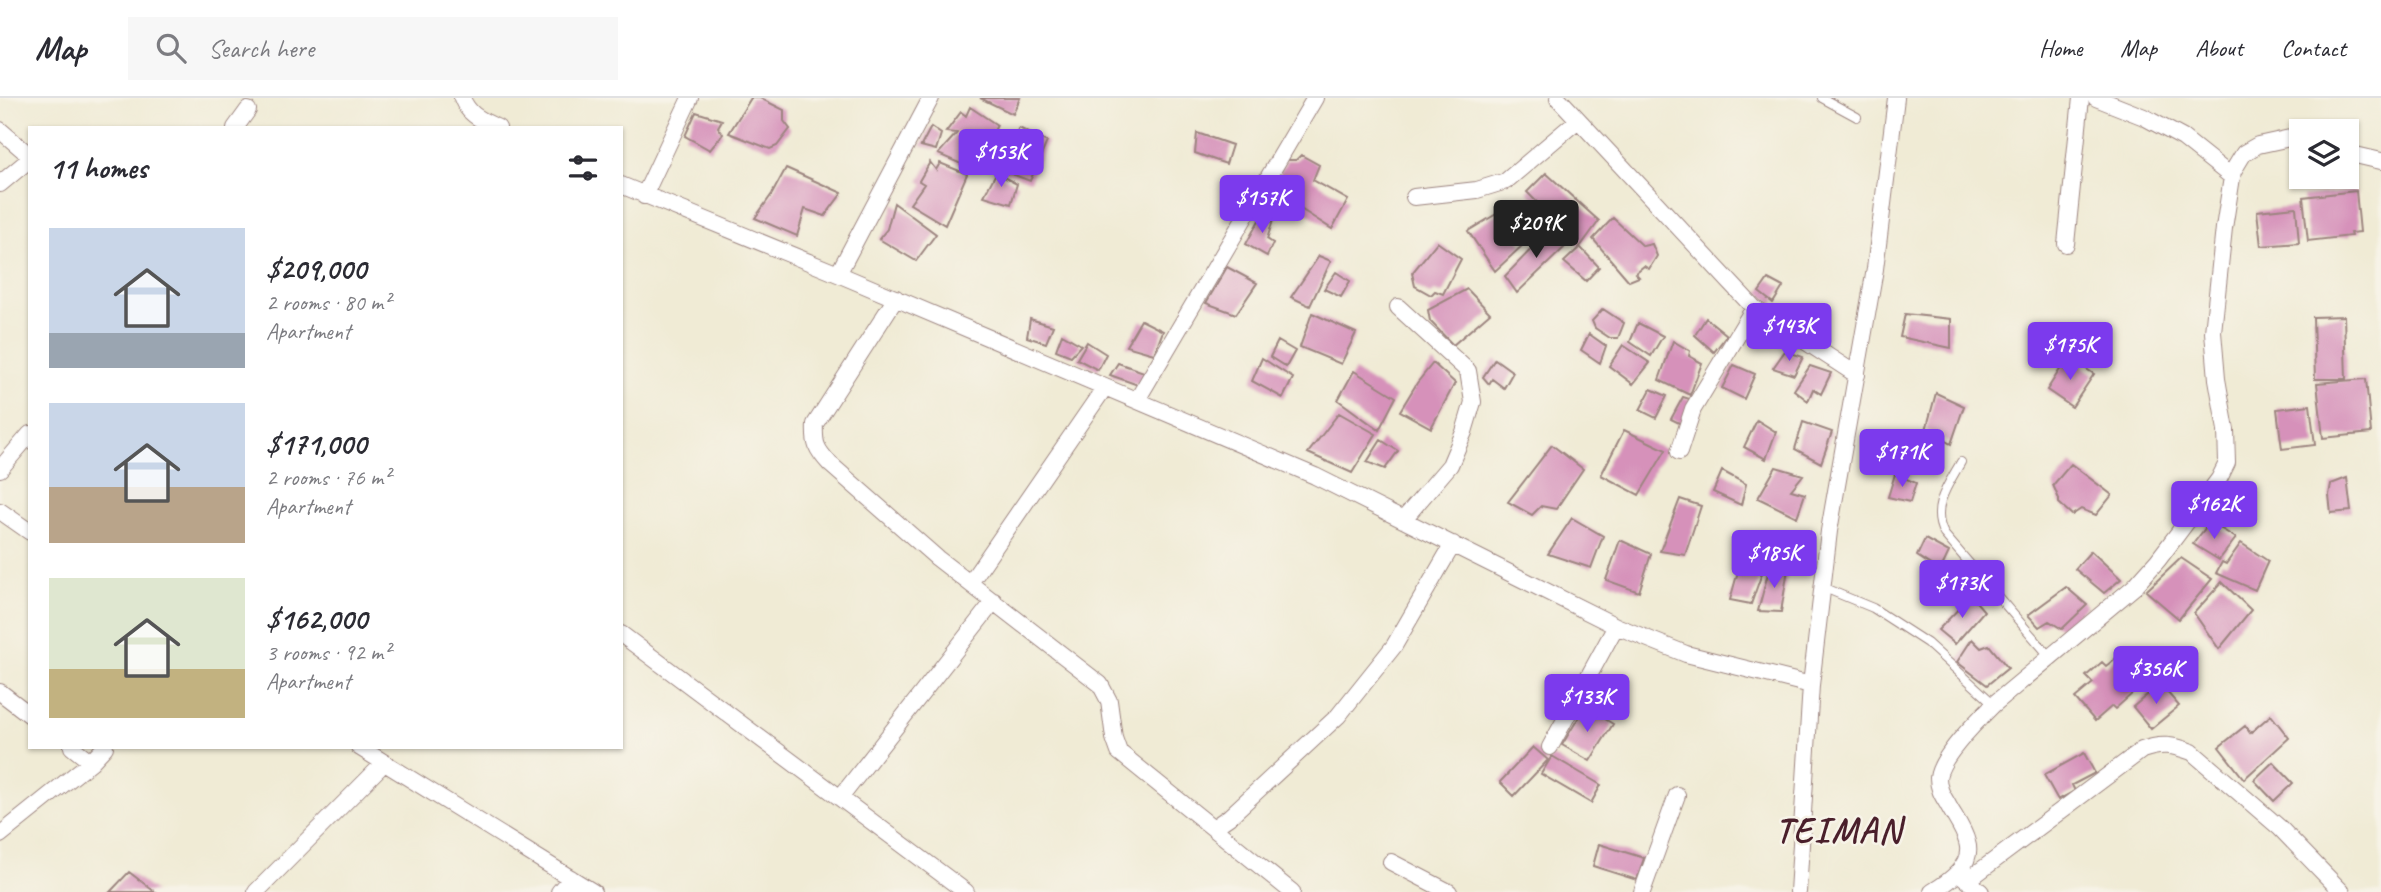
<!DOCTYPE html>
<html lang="en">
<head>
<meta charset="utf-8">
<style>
  body { margin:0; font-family:Caveat,sans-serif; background:#f7f7f7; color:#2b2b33; height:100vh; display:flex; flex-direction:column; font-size:26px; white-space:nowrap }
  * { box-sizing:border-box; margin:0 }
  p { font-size:23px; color:#7c7c81 }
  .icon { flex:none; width:38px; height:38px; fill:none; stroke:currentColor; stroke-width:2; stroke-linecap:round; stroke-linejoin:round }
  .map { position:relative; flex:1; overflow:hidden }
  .side { position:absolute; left:28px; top:28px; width:595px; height:623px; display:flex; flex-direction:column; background:#fff; border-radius:0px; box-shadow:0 2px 5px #0004 }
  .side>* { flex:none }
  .fabs { position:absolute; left:2289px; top:21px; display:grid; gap:14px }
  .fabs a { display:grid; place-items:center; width:70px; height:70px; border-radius:0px; background:#fff; box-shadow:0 2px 5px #0004; font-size:35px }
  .price { position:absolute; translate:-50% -60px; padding:0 16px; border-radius:7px; background:#7c3aed; color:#fff; font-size:23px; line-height:46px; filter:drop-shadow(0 2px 4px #0008) }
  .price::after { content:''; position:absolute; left:50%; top:42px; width:21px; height:16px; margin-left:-10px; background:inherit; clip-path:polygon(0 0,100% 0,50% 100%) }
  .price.selected { background:#222; color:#fff }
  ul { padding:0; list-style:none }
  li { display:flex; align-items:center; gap:21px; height:175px; padding:0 21px }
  li span { display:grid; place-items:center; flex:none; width:196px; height:140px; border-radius:0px; color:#555 }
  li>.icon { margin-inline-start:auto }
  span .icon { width:84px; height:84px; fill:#fffc; stroke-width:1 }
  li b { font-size:30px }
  h2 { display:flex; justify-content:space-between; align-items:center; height:84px; padding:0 21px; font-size:30px }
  header { display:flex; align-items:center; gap:42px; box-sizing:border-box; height:98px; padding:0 35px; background:#fff; border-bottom:2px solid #e1e1e2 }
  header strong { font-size:33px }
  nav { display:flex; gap:38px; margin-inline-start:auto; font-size:24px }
  .search { width:490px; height:63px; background:#f7f7f7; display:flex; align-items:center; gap:18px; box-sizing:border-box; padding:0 24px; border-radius:0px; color:#7c7c81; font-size:26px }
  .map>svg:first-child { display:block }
  .building { fill:#d691ba }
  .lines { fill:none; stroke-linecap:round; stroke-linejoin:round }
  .service-casing { stroke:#9d8580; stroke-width:10 }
  .minor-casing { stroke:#9d8580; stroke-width:18 }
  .service { stroke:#fff; stroke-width:8 }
  .minor { stroke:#fff; stroke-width:16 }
  .labels { text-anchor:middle; stroke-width:5; stroke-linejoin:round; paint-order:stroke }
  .district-label { font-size:35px; font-weight:bold; letter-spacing:2px; fill:#4a1f2b; stroke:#f7f3e8 }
</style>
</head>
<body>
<header>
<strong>Map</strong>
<div class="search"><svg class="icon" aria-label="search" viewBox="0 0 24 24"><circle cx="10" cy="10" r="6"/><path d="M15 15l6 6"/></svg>Search here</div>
<nav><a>Home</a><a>Map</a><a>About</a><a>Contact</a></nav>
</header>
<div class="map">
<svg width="2381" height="794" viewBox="0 0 2381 794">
  <rect width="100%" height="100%" fill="#f7f3e8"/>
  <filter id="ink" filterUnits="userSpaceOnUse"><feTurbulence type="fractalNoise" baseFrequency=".0143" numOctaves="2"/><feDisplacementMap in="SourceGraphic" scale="14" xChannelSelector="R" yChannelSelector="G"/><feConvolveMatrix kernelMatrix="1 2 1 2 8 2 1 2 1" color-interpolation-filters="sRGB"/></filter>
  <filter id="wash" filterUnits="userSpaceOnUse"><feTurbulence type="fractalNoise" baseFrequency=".00686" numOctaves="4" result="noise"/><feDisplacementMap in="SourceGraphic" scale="28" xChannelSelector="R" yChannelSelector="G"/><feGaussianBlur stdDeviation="1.57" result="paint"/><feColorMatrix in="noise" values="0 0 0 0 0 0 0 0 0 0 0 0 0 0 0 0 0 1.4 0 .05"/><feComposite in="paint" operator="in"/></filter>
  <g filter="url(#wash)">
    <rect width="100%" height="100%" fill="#f0ebd5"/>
    <g id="blocks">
      <path class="building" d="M751,0H760L784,12V23L790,31L777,48L770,51L729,35Z
        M980,0H1020L1013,16Z
        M970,9L997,27L975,72L938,56L957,35L946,34L961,14L966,18Z
        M696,14L722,22L718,29L723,36L710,52L685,38Z
        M931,29L941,36L936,52L921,48Z
        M1019,30L1047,44L1030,83L996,70Z
        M1197,35L1232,47L1226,66L1195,55Z
        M1301,57L1319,67L1313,82L1348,102L1332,131L1271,92L1287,62H1296Z
        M930,64L936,72L940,65L967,76L945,127L910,106L924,86L919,83Z
        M786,70L842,95L825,118L805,111L797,138L755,120L772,96Z
        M996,75L1017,86L1011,106L984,98Z
        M1546,75L1599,123L1580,149L1527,94Z
        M2356,93L2360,134L2350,135L2351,138L2308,143L2303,99Z
        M894,105L936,136L916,163L879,141L887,131Z
        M2296,109L2299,145L2261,148L2257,113Z
        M1263,115L1274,119L1267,141L1273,145L1267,158L1246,146Z
        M1498,115L1523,147L1495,173L1468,133Z
        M1613,120L1643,148L1652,146L1657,158L1649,171L1644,168L1635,175L1639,179L1629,183L1593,141Z
        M1553,129L1568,146L1517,195L1505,178Z
        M1437,144L1461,161L1443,196L1435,193L1431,197L1415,188L1412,175Z
        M1580,149L1599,169L1586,183L1564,164Z
        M1319,158L1331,163L1310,208L1291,199Z
        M1227,169L1257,185L1236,216L1206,205Z
        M1336,174L1350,183L1341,199L1324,191Z
        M1768,181L1783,189L1773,205L1759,194Z
        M1467,191L1490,215L1453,247L1430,223L1428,212Z
        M1603,211L1624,225L1618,240H1610L1595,230L1592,223Z
        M1312,215L1356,235L1341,266L1300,249Z
        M1905,216L1951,221V250L1900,239Z
        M2344,218L2346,281H2315L2313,219Z
        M1706,220L1727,237L1714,254L1695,237Z
        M1030,221L1053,228L1046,245L1027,239Z
        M1141,222L1163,233L1154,256L1126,248Z
        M1638,225L1663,238L1651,258L1630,244Z
        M1062,236L1081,247L1071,258L1056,252Z
        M1589,236L1606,248L1600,265L1581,252Z
        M1278,243L1295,253L1286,269L1270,259Z
        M1673,243L1690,253L1689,258L1702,265L1690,297L1659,282Z
        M1087,244L1106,256L1098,272L1077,261Z
        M1623,247L1650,265L1633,286L1609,268Z
        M1785,253L1803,259L1794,277L1773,270Z
        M2068,259L2094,276L2072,309L2047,292Z
        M1262,260L1293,280L1283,300L1252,283Z
        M1495,261L1513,274L1504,290L1492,281L1489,286L1483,279Z
        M1118,265L1144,274L1138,287L1110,277Z
        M1433,265L1455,285L1431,330L1400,313L1417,285Z
        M1734,267L1755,276L1744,301L1722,290Z
        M1810,268L1831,275L1821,296L1813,291L1808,303L1794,292Z
        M1354,273L1396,299L1379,332L1338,302Z
        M2366,281L2371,335L2323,340L2317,285Z
        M1651,291L1667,298L1656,320L1640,312Z
        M1936,295L1964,308L1951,346L1926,332Z
        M1683,299L1693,302L1681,326L1671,321Z
        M2310,307L2315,347L2282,351L2277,311Z
        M1339,315L1376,336L1352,375L1308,355Z
        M1757,322L1776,334L1766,361L1744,349Z
        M1803,324L1832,334L1821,365L1795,351Z
        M1624,332L1666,352L1639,397L1601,377Z
        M1381,342L1398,353L1385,371L1367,364Z
        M1552,347L1583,371L1556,411L1541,408L1532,417L1508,404Z
        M2071,366L2112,397L2096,417L2081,411L2072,417L2059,405V401L2053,387Z
        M1776,369L1803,377L1791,392L1805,396L1797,419L1758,400Z
        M1722,373L1746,386L1741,407L1713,394Z
        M1895,376L1916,385L1910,404L1888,399Z
        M2347,380L2351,413L2331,415L2329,397L2331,386Z
        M1680,401L1701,408L1685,457L1660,453Z
        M1572,420L1603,438L1591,470L1548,456Z
        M2210,424L2236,440L2219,462L2193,446Z
        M1925,441L1949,454L1940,473L1917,458Z
        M1620,442L1651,456L1639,494L1606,482Z
        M2241,445L2268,463L2255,492L2216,475L2222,464L2226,466Z
        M1744,452L1767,461L1751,506L1730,502Z
        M2091,453L2121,481L2104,495L2075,471Z
        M2181,460L2212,481L2179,521L2146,493Z
        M1770,468L1788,471L1781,514L1758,513Z
        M2222,484L2251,512L2219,551L2194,515Z
        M2066,489L2087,507L2062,531L2049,523L2039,529L2028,517Z
        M1971,498L1984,513L1955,546L1938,532Z
        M1972,541L1981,550L1989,547L2008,570L1987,587L1957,564Z
        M2116,560L2141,588L2115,611L2112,608L2095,623L2075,600L2093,585L2086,578L2102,564L2106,568Z
        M2160,586L2179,608L2151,631L2133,609Z
        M1585,609L1613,626L1590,663L1562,647Z
        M2271,617L2289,640L2244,681L2219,649L2245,628L2250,635Z
        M1533,649L1548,662L1514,698L1500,684Z
        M2084,655L2095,675L2072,687L2075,693L2058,702L2044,677Z
        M1552,658L1601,687L1591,705L1541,676Z
        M2273,664L2293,685L2274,703L2254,682Z
        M1599,746L1644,760L1637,782L1593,768Z
        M129,774L155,794H110Z"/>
    </g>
  </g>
  <g filter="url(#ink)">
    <use href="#blocks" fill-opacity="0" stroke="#9d8580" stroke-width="2"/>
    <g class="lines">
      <g class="service-casing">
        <path id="service" d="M1822,0L1857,19
          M1961,364C1948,387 1930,410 1944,436L2051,560
          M1822,489L1873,510L1927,545L1994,606"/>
      </g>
      <g class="minor-casing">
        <path id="minor" d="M462,0C469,18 482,22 498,30
          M1558,0L1754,210L1857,277
          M2096,0L2144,19L2183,40L2232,79
          M235,30L248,12
          M0,32L30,58
          M2347,55L2381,63
          M0,86L30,61
          M621,87L838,176L1315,378L1616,528L1686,556L1811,587
          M644,98L690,0
          M1414,99L1477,92L1506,83L1578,22
          M2066,146L2081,0
          M838,176L931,0
          M896,200L815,326C814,346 816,351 830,366L937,460L1100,586L1109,603L1114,640L1119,654L1213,730L1229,719L1338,618L1394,548L1453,446
          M1398,209L1468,273L1473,304L1464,334L1450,367L1403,422
          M1137,302L1315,0
          M1679,354L1693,311L1754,210
          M0,371L30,336
          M0,413L30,434
          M970,485L1105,289
          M621,536L966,794
          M0,594L30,617
          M72,649L91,664
          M359,649L593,794
          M1550,649L1616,528
          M840,700L994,503
          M1213,730L1292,794
          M0,737L91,664L105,649
          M1391,764L1449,794
          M1960,776L1981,794
          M1968,782L2142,652C2161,645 2173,647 2192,654L2280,730L2342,794
          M256,794L384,665
          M559,794L571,780
          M1642,794L1677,697
          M1798,794L1811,587L1829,433L1875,171L1896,0
          M1932,794C1949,784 1974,766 1967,744C1964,731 1953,717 1947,705C1942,697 1938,690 1938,680C1940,659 1979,621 1994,606L2134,489L2158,462L2219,381L2227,365L2226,332L2217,281L2213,234L2224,130L2233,73L2244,55L2258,47L2290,40L2301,43"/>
      </g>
      <use href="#service" class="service"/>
      <use href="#minor" class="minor"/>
    </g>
  </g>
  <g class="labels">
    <g class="district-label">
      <text x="1839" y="744">TEIMAN</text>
    </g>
  </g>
</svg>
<div class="fabs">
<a><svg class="icon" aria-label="layers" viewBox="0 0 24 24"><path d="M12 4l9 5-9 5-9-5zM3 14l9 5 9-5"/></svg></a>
</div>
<b class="price" style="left:1001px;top:91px">$153K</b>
<b class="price" style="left:1262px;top:137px">$157K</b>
<b class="price selected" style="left:1536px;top:162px">$209K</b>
<b class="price" style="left:1789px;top:265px">$143K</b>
<b class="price" style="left:2070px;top:284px">$175K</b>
<b class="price" style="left:1902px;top:391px">$171K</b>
<b class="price" style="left:2214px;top:443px">$162K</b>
<b class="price" style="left:1774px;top:492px">$185K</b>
<b class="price" style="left:1962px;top:522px">$173K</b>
<b class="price" style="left:2156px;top:608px">$356K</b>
<b class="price" style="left:1587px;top:636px">$133K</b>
<section class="side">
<h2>11 homes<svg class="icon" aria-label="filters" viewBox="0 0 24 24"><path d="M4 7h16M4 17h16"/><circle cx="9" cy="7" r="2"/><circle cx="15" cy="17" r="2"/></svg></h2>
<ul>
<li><span style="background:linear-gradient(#c9d6e8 75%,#9aa5b1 0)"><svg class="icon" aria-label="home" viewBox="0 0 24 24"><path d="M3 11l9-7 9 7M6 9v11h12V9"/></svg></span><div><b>$209,000</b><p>2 rooms · 80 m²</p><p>Apartment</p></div></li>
<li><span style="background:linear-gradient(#c9d6e8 60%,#b9a48a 0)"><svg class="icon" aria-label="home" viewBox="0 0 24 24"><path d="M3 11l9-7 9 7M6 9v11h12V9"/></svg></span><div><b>$171,000</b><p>2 rooms · 76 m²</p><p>Apartment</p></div></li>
<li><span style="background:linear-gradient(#dfe7d0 65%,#c2b280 0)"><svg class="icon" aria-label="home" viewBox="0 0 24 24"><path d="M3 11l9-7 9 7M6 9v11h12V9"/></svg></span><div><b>$162,000</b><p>3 rooms · 92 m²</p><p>Apartment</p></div></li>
</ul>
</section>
</div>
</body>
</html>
